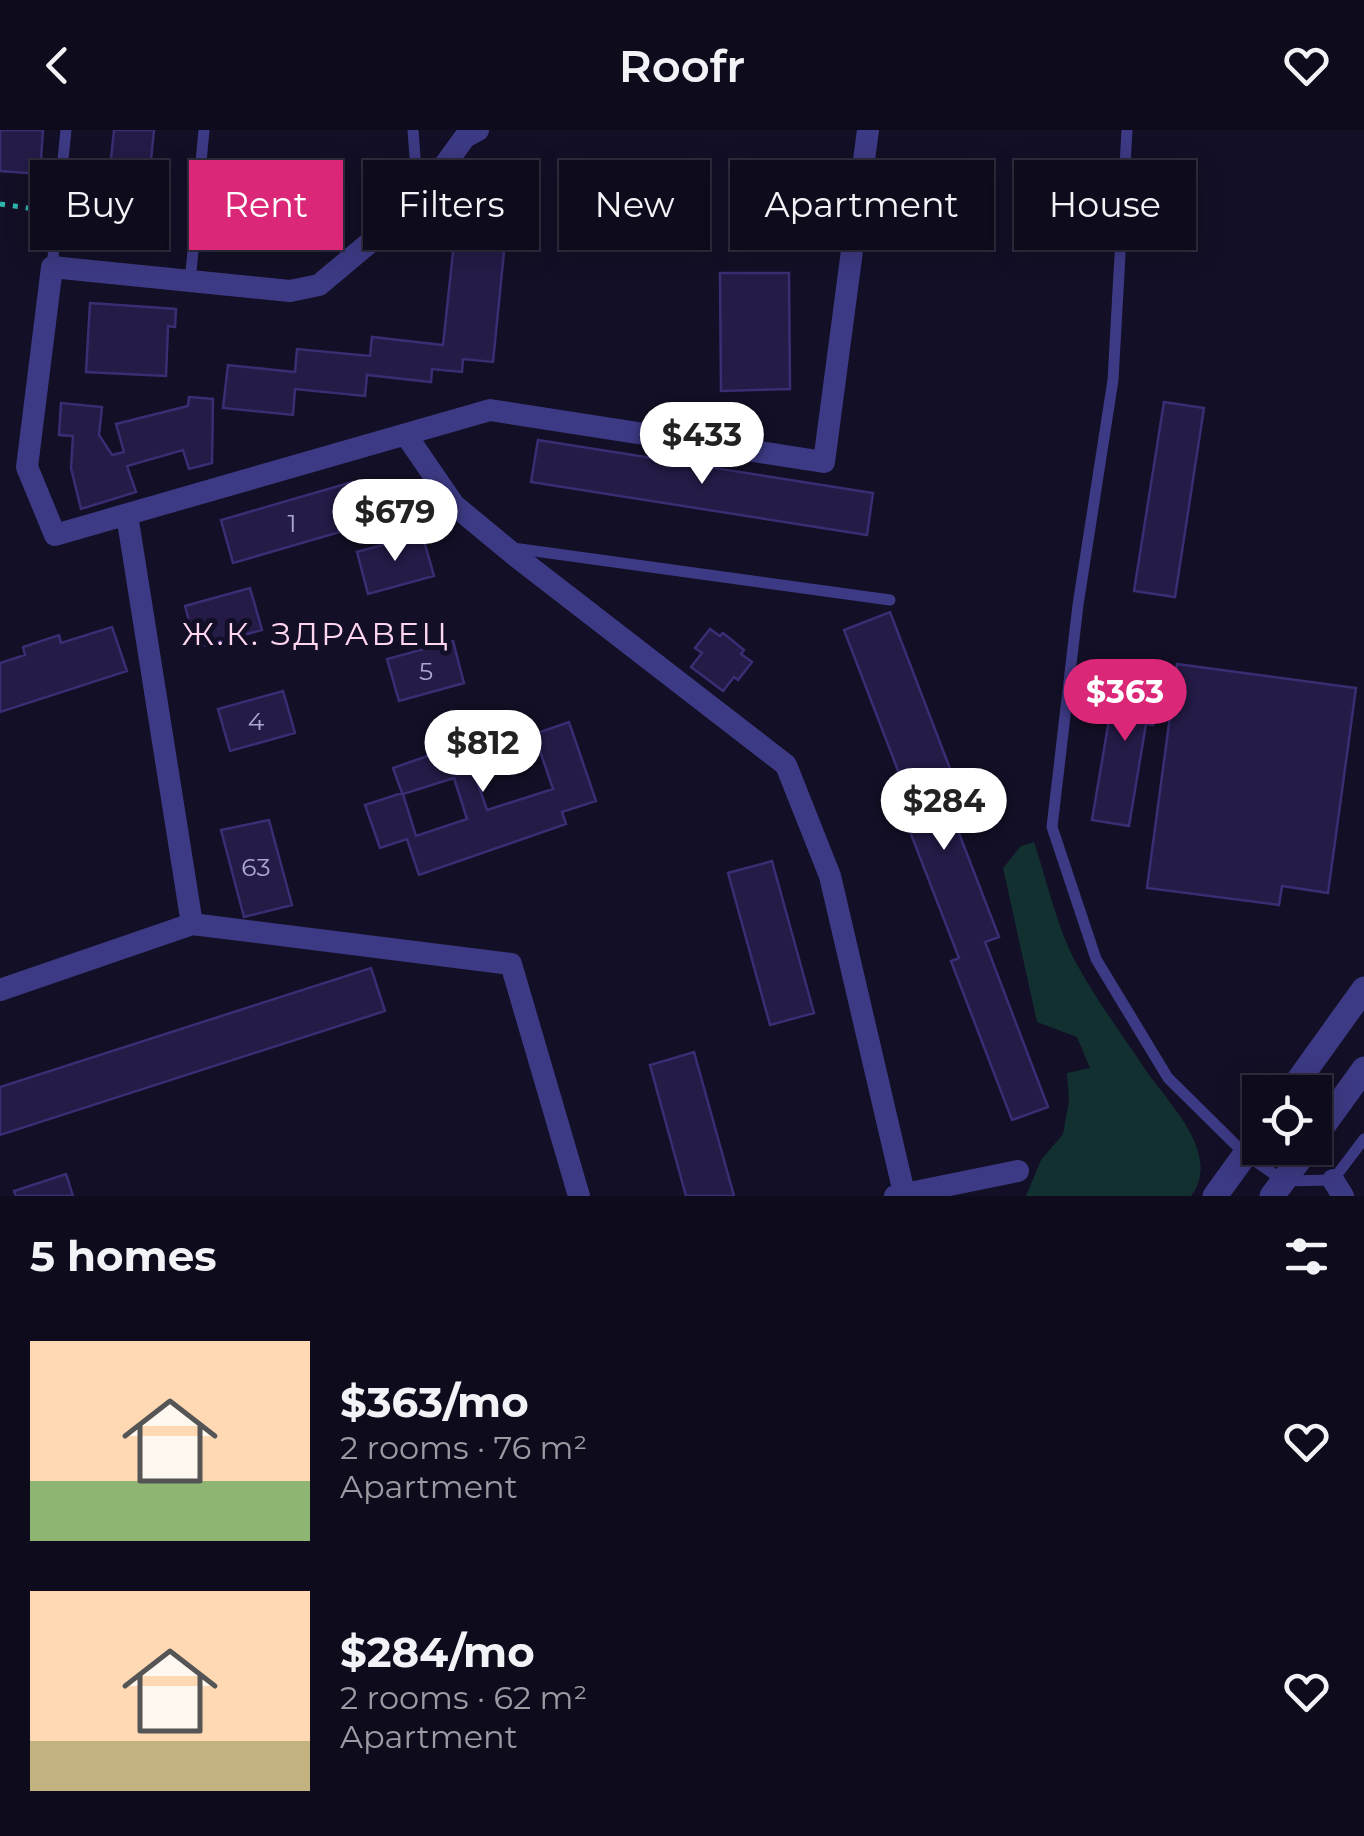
<!DOCTYPE html>
<html lang="en">
<head>
<meta charset="utf-8">
<style>
  body { margin:0; font-family:Montserrat,sans-serif; background:#1c1929; color:#f1f3f6; height:100vh; display:flex; flex-direction:column; font-size:38px; white-space:nowrap }
  * { box-sizing:border-box; margin:0 }
  p { font-size:32px; color:#9b9ba3 }
  .icon { flex:none; width:55px; height:55px; fill:none; stroke:currentColor; stroke-width:2; stroke-linecap:round; stroke-linejoin:round }
  .map { position:relative; height:1066px; overflow:hidden }
  .side { display:flex; flex-direction:column; background:#0e0b1c; flex:1 }
  .side>* { flex:none }
  .hud { position:absolute; left:30px; top:30px; width:1305px; height:90px; display:flex; gap:20px }
  .controls { position:absolute; left:1242px; top:945px; display:grid; gap:20px }
  .controls a { display:grid; place-items:center; width:90px; height:90px; border-radius:0px; background:#0e0b1c; box-shadow:0 5px 25px #0003,0 0 0 2px #2e2b3b; font-size:50px }
  .price { position:absolute; translate:-50% -85px; padding:0 22px; border-radius:35px; background:#fff; color:#222; font-size:32px; line-height:65px; filter:drop-shadow(0 2px 5px #0008) }
  .price::after { content:''; position:absolute; left:50%; top:60px; width:30px; height:22px; margin-left:-15px; background:inherit; clip-path:polygon(0 0,100% 0,50% 100%) }
  .price.current { background:#db2777; color:#fff }
  ul { padding:0; list-style:none }
  li { display:flex; align-items:center; gap:30px; height:250px; padding:0 30px }
  li span { display:grid; place-items:center; flex:none; width:280px; height:200px; border-radius:0px; color:#555 }
  li>.icon { margin-inline-start:auto }
  span .icon { width:120px; height:120px; fill:#fffc; stroke-width:1 }
  li b { font-size:42px }
  h2 { display:flex; justify-content:space-between; align-items:center; height:120px; padding:0 30px; font-size:42px }
  .tag { padding:0 35px; border-radius:0px; background:#0e0b1c; box-shadow:0 5px 25px #0003,0 0 0 2px #2e2b3b; font-size:35px; line-height:90px }
  .tag.current { background:#db2777; color:#fff }
  header { display:flex; justify-content:space-between; align-items:center; height:130px; padding:0 30px; background:#0e0b1c; font-size:45px; font-weight:600 }
  .map>svg:first-child { display:block }
  .green { fill:#12302f }
  .building { fill:#241b47; stroke:#3b2d73; stroke-width:2.5; fill-rule:evenodd }
  .lines { fill:none; stroke-linecap:round; stroke-linejoin:round }
  .path { stroke:#2fb8b0; stroke-width:5; stroke-dasharray:5 8; stroke-linecap:butt }
  .service { stroke:#3d3a85; stroke-width:11 }
  .minor { stroke:#3d3a85; stroke-width:22 }
  .tertiary { stroke:#3d3a85; stroke-width:25 }
  .labels { text-anchor:middle; stroke-width:10; stroke-linejoin:round; paint-order:stroke }
  .number-label { font-size:25px; fill:#aca6d1 }
  .neighbourhood-label { font-size:32px; letter-spacing:2.5px; fill:#ffd6f0; stroke:#130f26 }
</style>
</head>
<body>
<header><svg class="icon" aria-label="back" viewBox="0 0 24 24"><path d="M15 5l-7 7 7 7"/></svg>Roofr<svg class="icon" aria-label="heart" viewBox="0 0 24 24"><path d="M12 20l-8-8c-3-5 5-10 8-4 3-6 11-1 8 4z"/></svg></header>
<div class="map">
<svg width="1364" height="1066" viewBox="0 0 1364 1066">
  <rect width="100%" height="100%" fill="#130f26"/>
  <path class="green" d="M1034,712C1047,750 1056,794 1074,829C1094,867 1121,903 1145,939C1167,972 1223,1024 1191,1066H1026L1041,1030L1063,1004L1069,971L1067,943L1090,938L1077,907L1037,892L1003,738L1021,716Z"/>
  <path class="building" d="M0,0H43L40,44L0,41Z
    M114,0H154L145,91L105,87Z
    M465,97L506,102L493,232L463,229L462,242L432,239L431,252L367,245L365,266L295,259L293,285L223,278L228,235L295,242L297,219L370,226L372,207L443,215L454,113L464,114Z
    M720,143H789L790,259L721,261Z
    M90,173L176,179L175,197L168,196L166,246L86,242Z
    M189,267L213,269L212,333L189,339L183,320L127,336L136,362L81,379L71,338L73,306L59,305L61,273L102,277L99,305L112,325L124,322L116,294L188,276Z
    M1164,272L1204,278L1175,467L1134,461Z
    M538,310L873,363L867,405L531,352Z
    M352,352L364,395L233,433L221,390Z
    M422,404L434,446L368,464L357,422Z
    M250,458L262,500L196,518L185,476Z
    M890,482L954,649L940,654L999,807L985,812L1048,977L1012,990L951,831L959,828L897,668L907,664L844,500Z
    M112,497L127,541L0,582V533L25,525L23,517L59,505L61,513Z
    M710,499L720,506L723,503L744,520L741,524L752,532L738,550L734,547L723,561L691,537L702,523L695,518Z
    M453,511L464,553L399,571L387,529Z
    M1177,534L1356,558L1328,763L1282,756L1279,775L1147,758Z
    M1118,537L1161,544L1153,595L1146,594L1129,696L1092,690Z
    M283,561L295,603L230,621L218,579Z
    M525,592L529,606L569,592L596,671L562,682L566,694L419,745L407,709L380,718L365,675L402,663L393,638ZM539,618L553,659L487,680L473,640ZM454,648L467,689L416,706L403,664Z
    M269,690L292,775L244,787L221,700Z
    M772,731L814,883L770,895L728,743Z
    M371,838L385,881L0,1005V957Z
    M694,922L734,1066H686L650,935Z
    M66,1044L73,1066H16L14,1061Z"/>
  <g class="lines">
    <path class="path" d="M0,74L42,80"/>
    <path class="service" d="M413,0L418,68
      M1127,0L1113,250L1078,475L1052,697L1096,829L1168,948L1245,1024L1284,1051L1333,1050L1364,1009
      M52,137L66,0
      M190,153L204,0
      M513,418L890,470"/>
    <path class="minor" d="M478,0L465,7L418,72L319,155L290,161L52,137L27,337L55,405L490,280L824,332L868,0
      M406,305L454,375L517,427L786,635L830,746L904,1063
      M127,385L192,794
      M0,860L192,794L511,834L579,1066
      M1333,1050L1343,1066
      M895,1066L1018,1041"/>
    <path class="tertiary" d="M1290,962L1364,859
      M1315,1007L1364,939
      M1215,1066L1260,1004
      M1272,1066L1308,1018"/>
  </g>
  <g class="labels">
    <g class="number-label">
      <text x="292" y="402">1</text>
      <text x="426" y="550">5</text>
      <text x="256" y="600">4</text>
      <text x="256" y="746">63</text>
    </g>
    <g class="neighbourhood-label">
      <text x="316" y="515">Ж.К. ЗДРАВЕЦ</text>
    </g>
  </g>
</svg>
<div class="controls">
<a><svg class="icon" aria-label="locate" viewBox="0 0 24 24"><circle cx="12" cy="12" r="6"/><path d="M12 2v4M12 18v4M2 12h4M18 12h4"/></svg></a>
</div>
<b class="price" style="left:702px;top:357px">$433</b>
<b class="price" style="left:395px;top:434px">$679</b>
<b class="price current" style="left:1125px;top:614px">$363</b>
<b class="price" style="left:483px;top:665px">$812</b>
<b class="price" style="left:944px;top:723px">$284</b>
<div class="hud">
<a class="tag">Buy</a>
<a class="tag current">Rent</a>
<a class="tag">Filters</a>
<a class="tag">New</a>
<a class="tag">Apartment</a>
<a class="tag">House</a>
</div>
</div>
<section class="side">
<h2>5 homes<svg class="icon" aria-label="filters" viewBox="0 0 24 24"><path d="M4 7h16M4 17h16"/><circle cx="9" cy="7" r="2"/><circle cx="15" cy="17" r="2"/></svg></h2>
<ul>
<li><span style="background:linear-gradient(#ffd9b3 70%,#8fb573 0)"><svg class="icon" aria-label="home" viewBox="0 0 24 24"><path d="M3 11l9-7 9 7M6 9v11h12V9"/></svg></span><div><b>$363/mo</b><p>2 rooms · 76 m²</p><p>Apartment</p></div><svg class="icon" aria-label="heart" viewBox="0 0 24 24"><path d="M12 20l-8-8c-3-5 5-10 8-4 3-6 11-1 8 4z"/></svg></li>
<li><span style="background:linear-gradient(#ffd9b3 75%,#c2b280 0)"><svg class="icon" aria-label="home" viewBox="0 0 24 24"><path d="M3 11l9-7 9 7M6 9v11h12V9"/></svg></span><div><b>$284/mo</b><p>2 rooms · 62 m²</p><p>Apartment</p></div><svg class="icon" aria-label="heart" viewBox="0 0 24 24"><path d="M12 20l-8-8c-3-5 5-10 8-4 3-6 11-1 8 4z"/></svg></li>
</ul>
</section>
</body>
</html>
